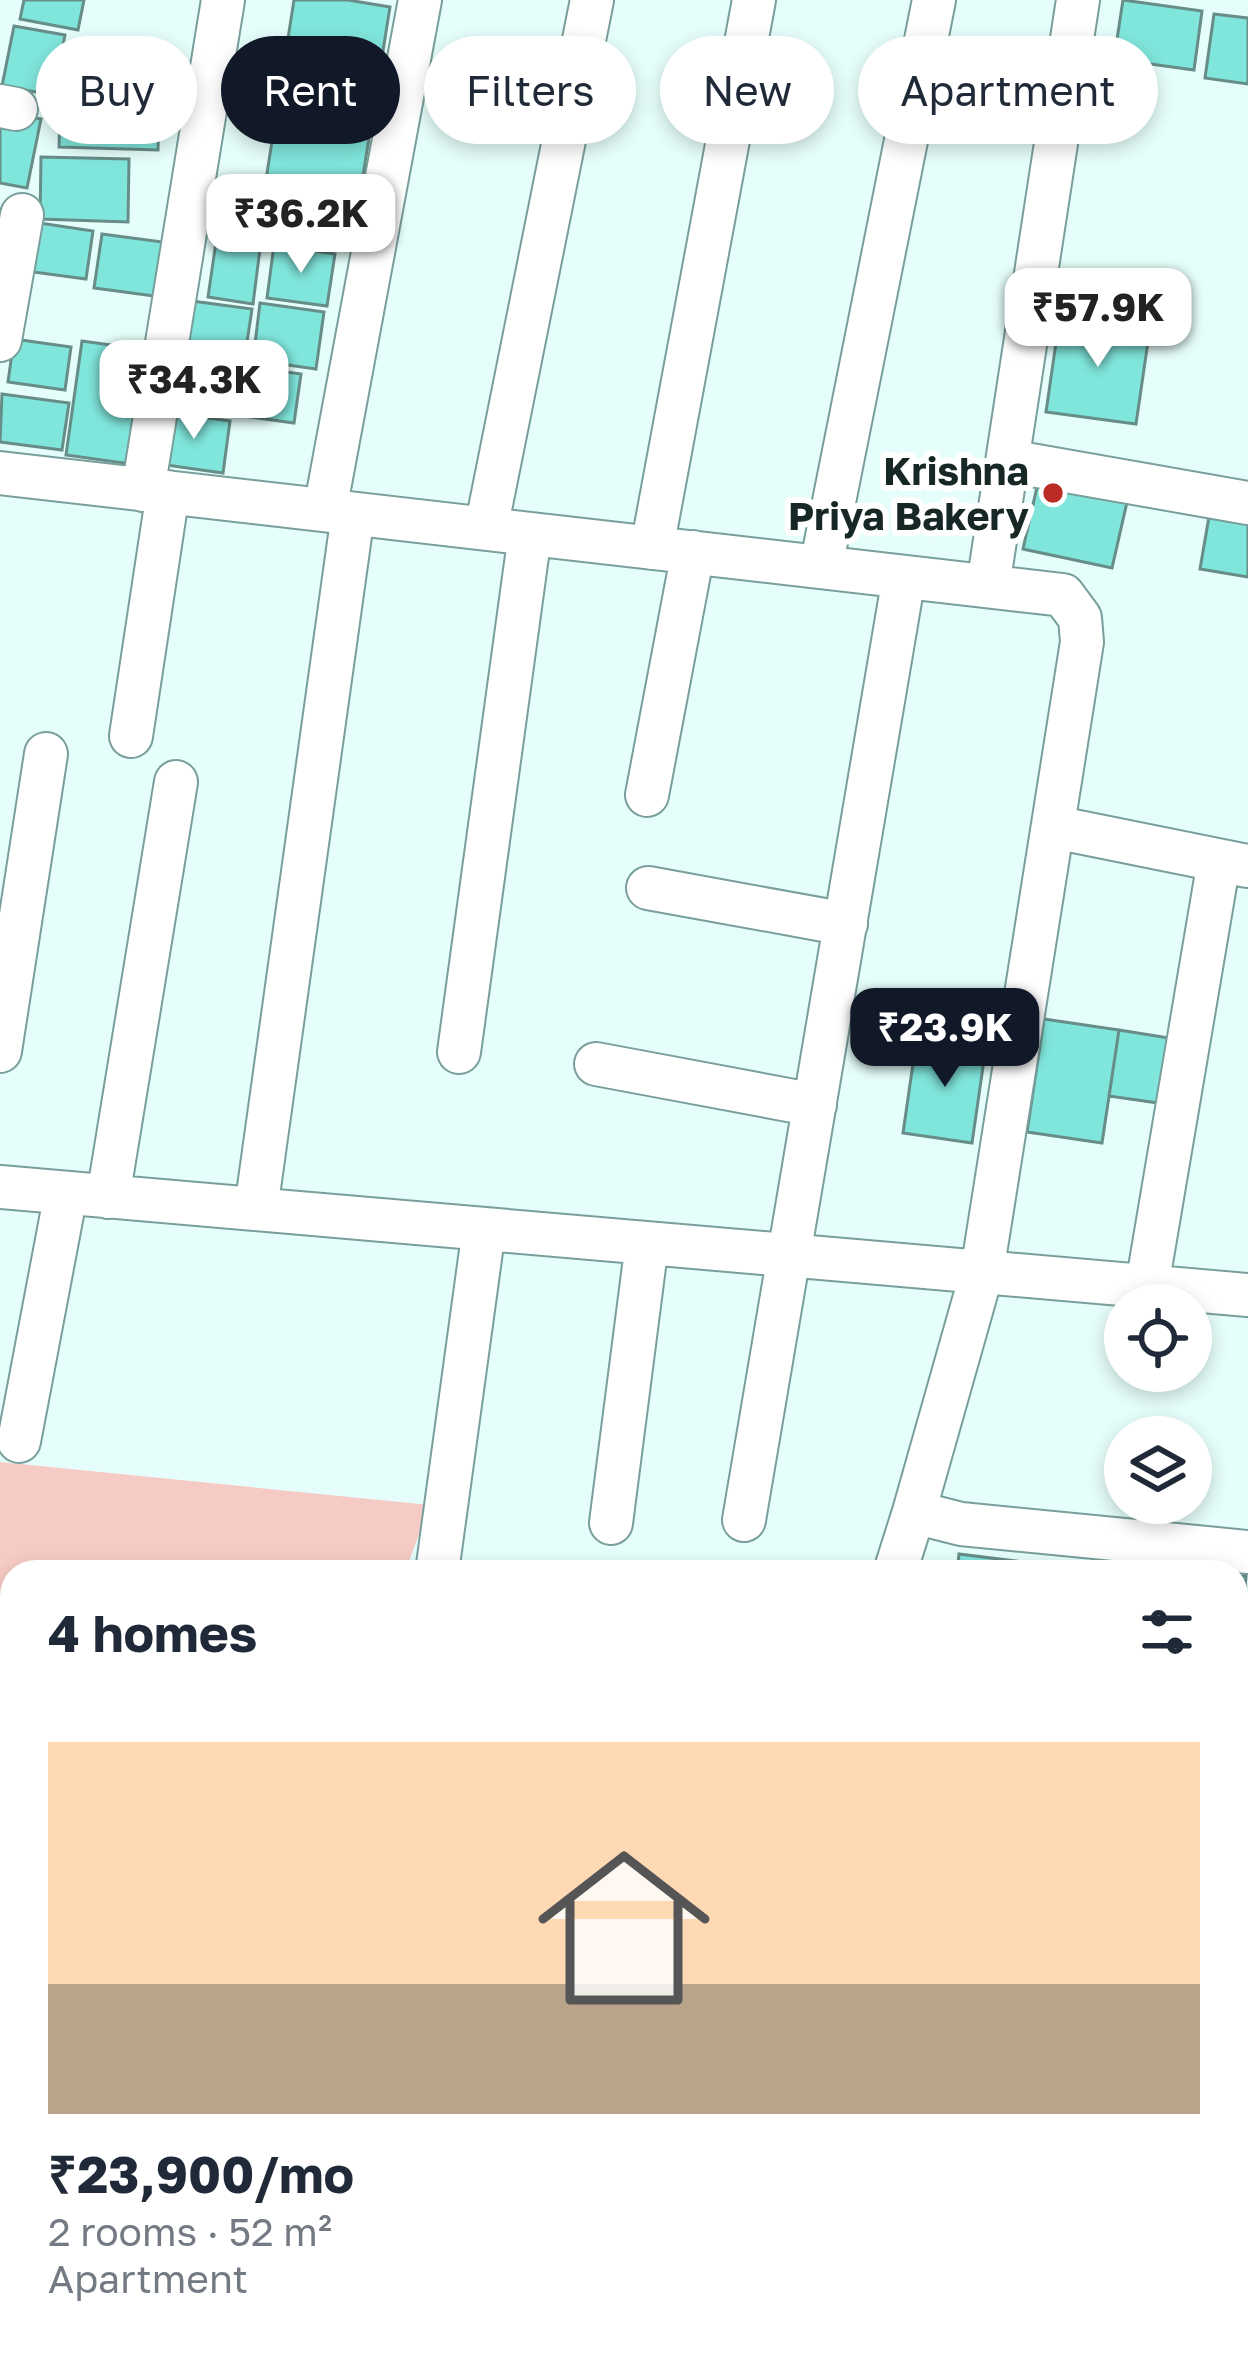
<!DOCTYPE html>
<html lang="en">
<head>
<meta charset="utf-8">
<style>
  body { margin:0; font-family:"Golos Text",sans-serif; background:#f6f6f7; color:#1f2937; height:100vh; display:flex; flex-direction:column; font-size:45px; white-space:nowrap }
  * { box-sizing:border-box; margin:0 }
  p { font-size:39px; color:#747a83 }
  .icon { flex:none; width:66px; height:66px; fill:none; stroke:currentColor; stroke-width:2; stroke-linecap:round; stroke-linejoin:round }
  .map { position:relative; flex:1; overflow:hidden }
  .drawer { position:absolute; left:0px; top:1560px; width:1248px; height:807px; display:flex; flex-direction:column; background:#fff; border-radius:36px 36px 0 0; box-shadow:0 6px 18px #0003 }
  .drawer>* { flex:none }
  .top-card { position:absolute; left:36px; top:36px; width:1176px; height:108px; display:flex; gap:24px }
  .controls { position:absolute; left:1104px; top:1284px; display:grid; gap:24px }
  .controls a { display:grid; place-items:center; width:108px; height:108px; border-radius:50%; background:#fff; box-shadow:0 6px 18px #0003; font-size:60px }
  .price { position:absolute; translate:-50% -102px; padding:0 27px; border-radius:24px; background:#fff; color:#222; font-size:39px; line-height:78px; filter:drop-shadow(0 3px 6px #0008) }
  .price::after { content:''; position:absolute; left:50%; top:72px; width:36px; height:27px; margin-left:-18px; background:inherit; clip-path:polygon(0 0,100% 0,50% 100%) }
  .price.on { background:#111827; color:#fff }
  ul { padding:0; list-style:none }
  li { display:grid; align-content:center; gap:24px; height:636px; padding:0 48px }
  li+li { border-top:3px solid #e0e1e3 }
  li span { display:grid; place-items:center; height:372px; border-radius:0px; color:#555 }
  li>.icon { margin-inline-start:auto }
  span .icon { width:216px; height:216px; fill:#fffc; stroke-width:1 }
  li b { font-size:51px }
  h2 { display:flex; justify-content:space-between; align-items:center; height:144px; padding:0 48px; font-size:51px }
  .chip { padding:0 42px; border-radius:54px; background:#fff; box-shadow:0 6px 18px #0003; font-size:42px; line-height:108px }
  .chip.on { background:#111827; color:#fff }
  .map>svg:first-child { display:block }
  .green { fill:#f7cbc5 }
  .building { fill:#80e6dc; stroke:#678d88; stroke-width:3 }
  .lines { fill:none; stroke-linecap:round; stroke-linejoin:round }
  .minor-casing { stroke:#789f9b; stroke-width:46 }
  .minor { stroke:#fff; stroke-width:42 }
  .poi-dot { fill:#bb2c25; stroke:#fff; stroke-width:4.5 }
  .labels { text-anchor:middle; stroke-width:12; stroke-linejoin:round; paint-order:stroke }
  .poi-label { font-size:39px; font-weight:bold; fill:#172725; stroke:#fff; text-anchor:end }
</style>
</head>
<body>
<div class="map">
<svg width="1248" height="2365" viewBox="0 0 1248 2365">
  <rect width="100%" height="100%" fill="#e6fefb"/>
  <path class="green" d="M0,1462L430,1505L405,1572H12V1661L0,1659Z"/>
  <path class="building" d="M24,0H84L78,30L20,19Z
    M294,0H348L390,7L357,213L263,199Z
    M1123,0L1202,11L1194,70L1114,59Z
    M1214,14L1248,18V84L1205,78Z
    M14,26L65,35L53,95L2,86Z
    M61,80L160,82L158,150L59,147Z
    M0,111L41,119L27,188L0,183Z
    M41,157L129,159L128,222L40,219Z
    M33,222L93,231L86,279L26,271Z
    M102,234L170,243L162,297L94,288Z
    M216,242L260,249L253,304L208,297Z
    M274,245L335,254L327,306L267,298Z
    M192,301L252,309L244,362L184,353Z
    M260,303L324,312L316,369L253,360Z
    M1060,315L1150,328L1136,424L1046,412Z
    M14,339L71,347L65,390L8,382Z
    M82,341L147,350L131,464L66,455Z
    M174,356L239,365L232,416L167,407Z
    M244,366L301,374L294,423L237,415Z
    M2,394L69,403L62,450L0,442Z
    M165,412L230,421L223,473L159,464Z
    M1041,469L1130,489L1112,568L1023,549Z
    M1211,505L1248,512V577L1200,569Z
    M1044,1019L1119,1030L1102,1143L1027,1132Z
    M1119,1030L1175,1039L1165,1104L1109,1096Z
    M917,1036L986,1046L972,1143L903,1133Z
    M959,1554L1047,1565L1046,1572H957Z
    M1236,1576H1246L1238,1663H1236Z
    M1236,1699L1248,1700V1800L1236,1799Z"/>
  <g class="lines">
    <g class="minor-casing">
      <path id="minor" d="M0,106L16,109
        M0,340L22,215
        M1009,461L1248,503
        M0,473L1063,595L1080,618L1082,642L982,1272L914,1512L961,1524L1248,1552
        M143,490L223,0
        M325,510L420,0
        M486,529L592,0
        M652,548L754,0
        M821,567L934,0
        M988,586L1078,0
        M131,736L168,492
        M647,795L693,552
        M1054,827L1247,866
        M648,888L846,924
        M0,1051L46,754
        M459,1052L530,534
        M596,1064L815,1105
        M0,1187L1248,1295
        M108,1197L176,782
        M256,1209L353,514
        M1147,1286L1219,861
        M19,1441L66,1193
        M744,1520L904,577
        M611,1523L647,1243
        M437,1572L484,1229
        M895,1572L914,1512
        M0,1708L12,1709
        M1236,1892L1241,1848
        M0,1904L12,1847
        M1236,1983L1248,1984
        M0,2105L11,2019
        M0,2227L12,2229
        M1236,2241L1248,2242
        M690,2355L743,2365
        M261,2365L263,2355"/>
    </g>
    <use href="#minor" class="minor"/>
  </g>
  <circle class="poi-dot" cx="1053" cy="493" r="12"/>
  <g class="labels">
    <g class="poi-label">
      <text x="1029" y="485">Krishna<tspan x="1029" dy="45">Priya Bakery</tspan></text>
    </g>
  </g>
</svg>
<div class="controls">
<a><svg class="icon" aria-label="locate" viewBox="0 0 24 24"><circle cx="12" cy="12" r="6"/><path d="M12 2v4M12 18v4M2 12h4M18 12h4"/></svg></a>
<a><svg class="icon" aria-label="layers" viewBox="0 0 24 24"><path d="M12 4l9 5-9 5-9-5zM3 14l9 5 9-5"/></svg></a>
</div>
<b class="price" style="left:301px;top:276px">₹36.2K</b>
<b class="price" style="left:1098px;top:370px">₹57.9K</b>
<b class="price" style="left:194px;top:442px">₹34.3K</b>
<b class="price on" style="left:945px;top:1090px">₹23.9K</b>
<div class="top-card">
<a class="chip">Buy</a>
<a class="chip on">Rent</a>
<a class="chip">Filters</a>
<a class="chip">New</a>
<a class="chip">Apartment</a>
</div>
<section class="drawer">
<h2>4 homes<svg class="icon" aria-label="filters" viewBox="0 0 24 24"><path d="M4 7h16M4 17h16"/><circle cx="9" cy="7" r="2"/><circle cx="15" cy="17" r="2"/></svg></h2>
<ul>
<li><span style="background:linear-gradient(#ffd9b3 65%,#b9a48a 0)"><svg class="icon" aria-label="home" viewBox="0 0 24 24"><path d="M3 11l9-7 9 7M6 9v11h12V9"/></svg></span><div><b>₹23,900/mo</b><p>2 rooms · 52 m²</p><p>Apartment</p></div></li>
</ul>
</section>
</div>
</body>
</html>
